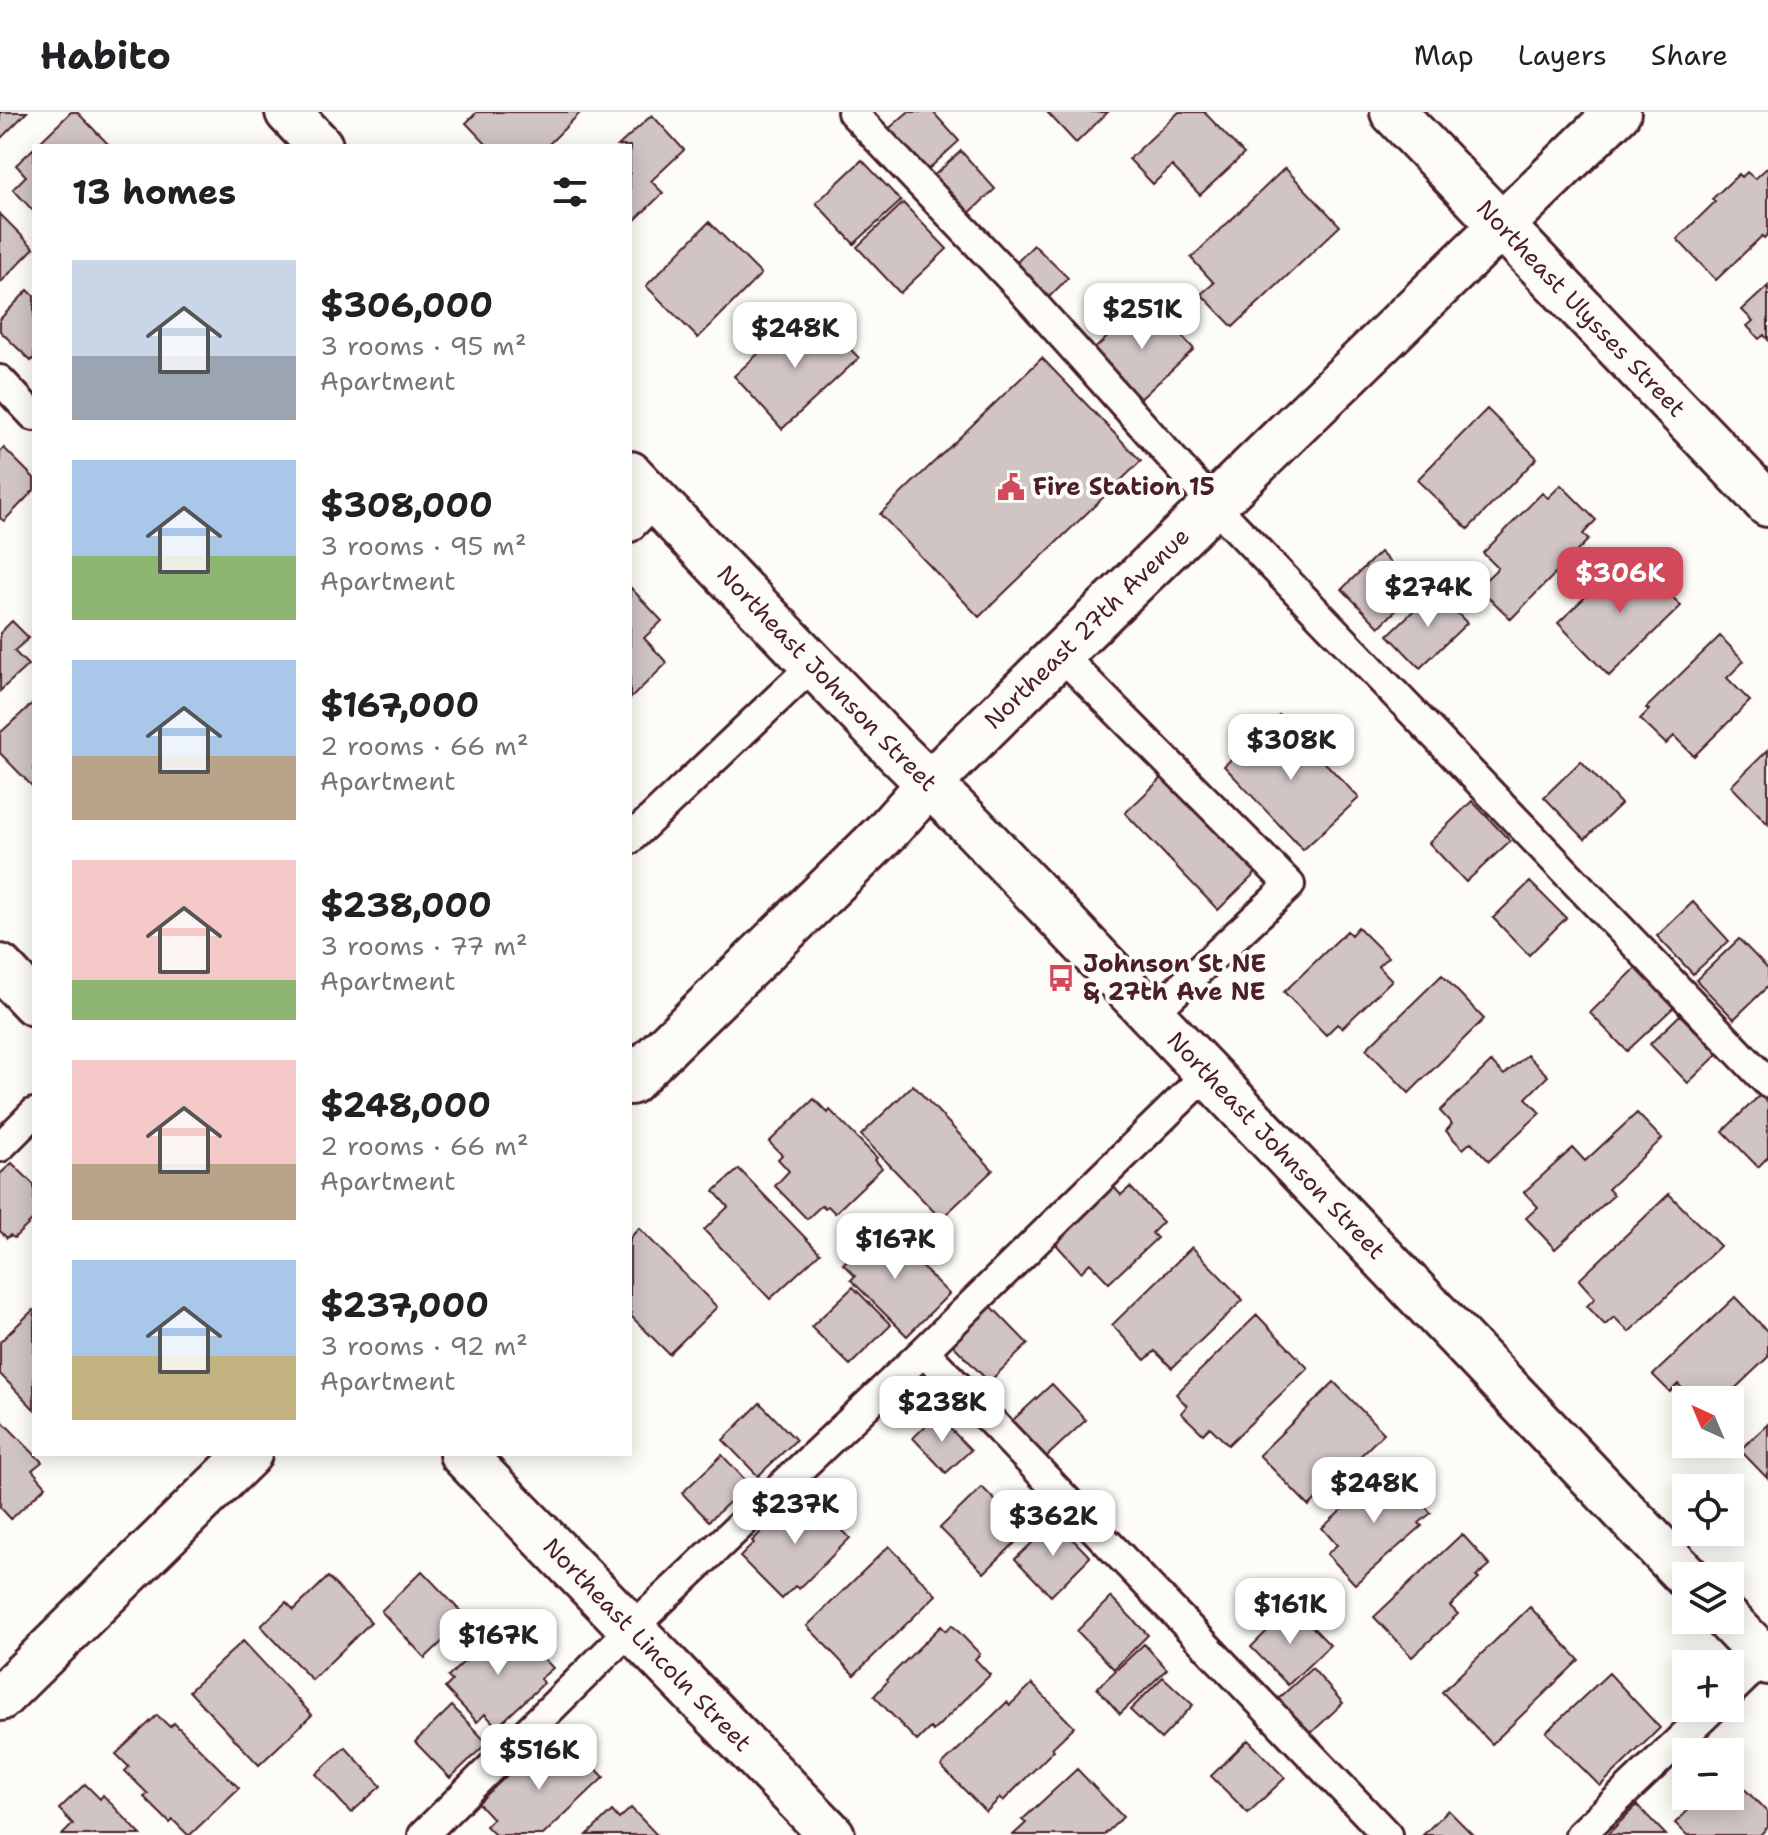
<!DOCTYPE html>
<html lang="en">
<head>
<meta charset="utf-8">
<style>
  body { margin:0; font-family:"Shantell Sans",sans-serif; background:#f6f6f6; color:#202124; height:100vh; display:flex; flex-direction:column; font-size:30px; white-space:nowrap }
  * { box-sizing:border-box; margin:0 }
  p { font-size:26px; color:#757577 }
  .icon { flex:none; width:44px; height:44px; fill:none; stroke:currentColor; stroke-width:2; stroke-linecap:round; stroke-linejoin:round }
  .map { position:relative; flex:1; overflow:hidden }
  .side { position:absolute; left:32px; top:32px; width:600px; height:1312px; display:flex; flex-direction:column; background:#fff; border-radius:0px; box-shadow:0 4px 20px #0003 }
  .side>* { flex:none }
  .needle { width:52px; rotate:316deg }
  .buttons { position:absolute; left:1672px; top:1274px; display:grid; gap:16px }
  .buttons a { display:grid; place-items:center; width:72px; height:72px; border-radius:0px; background:#fff; box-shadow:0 4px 20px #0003; font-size:40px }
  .price { position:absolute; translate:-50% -68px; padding:0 18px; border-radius:16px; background:#fff; color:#222; font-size:26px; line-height:52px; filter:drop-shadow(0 2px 4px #0008) }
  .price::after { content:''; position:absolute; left:50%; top:48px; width:24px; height:18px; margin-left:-12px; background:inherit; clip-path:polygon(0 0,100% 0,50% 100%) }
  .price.current { background:#d1495b; color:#fff }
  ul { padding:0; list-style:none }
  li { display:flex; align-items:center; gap:24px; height:200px; padding:0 40px }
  li span { display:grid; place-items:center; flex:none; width:224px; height:160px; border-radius:0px; color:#555 }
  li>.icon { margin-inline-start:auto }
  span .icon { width:96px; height:96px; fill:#fffc; stroke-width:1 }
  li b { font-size:34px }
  h2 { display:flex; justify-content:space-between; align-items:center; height:96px; padding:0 40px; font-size:34px }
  header { display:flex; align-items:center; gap:48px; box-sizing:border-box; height:112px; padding:0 40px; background:#fff; border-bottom:2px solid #e0e0e0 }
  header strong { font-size:38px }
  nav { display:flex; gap:44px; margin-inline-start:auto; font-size:28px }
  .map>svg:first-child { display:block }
  .building { fill:#d0c5c4; stroke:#4a1f2b; stroke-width:2 }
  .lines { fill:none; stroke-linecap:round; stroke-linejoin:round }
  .lane-casing { stroke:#4a1f2b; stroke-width:34 }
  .street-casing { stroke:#4a1f2b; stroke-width:50 }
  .secondary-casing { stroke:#4a1f2b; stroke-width:50 }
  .lane { stroke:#fdfcf7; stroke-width:28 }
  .street { stroke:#fdfcf7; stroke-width:44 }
  .secondary { stroke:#fdfcf7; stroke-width:44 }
  .labels { text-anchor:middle; stroke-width:8; stroke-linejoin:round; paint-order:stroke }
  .street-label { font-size:24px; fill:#4a1f2b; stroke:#fdfcf7 }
  .poi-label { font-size:24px; font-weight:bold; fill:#4a1f2b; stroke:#fdfcf7; text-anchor:start }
</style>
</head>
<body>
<header>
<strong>Habito</strong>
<nav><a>Map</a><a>Layers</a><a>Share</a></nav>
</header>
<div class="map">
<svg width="1768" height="1723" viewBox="0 0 1768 1723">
  <rect width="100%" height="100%" fill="#fdfcf7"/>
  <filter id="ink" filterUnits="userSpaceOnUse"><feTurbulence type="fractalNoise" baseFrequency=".0125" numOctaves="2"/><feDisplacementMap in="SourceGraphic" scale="16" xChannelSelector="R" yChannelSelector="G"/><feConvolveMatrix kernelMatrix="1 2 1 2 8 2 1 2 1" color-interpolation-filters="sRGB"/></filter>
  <g filter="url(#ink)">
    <path class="building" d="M0,0H27L0,27Z
      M71,0H77L110,34H36Z
      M477,0H581L547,34H488L466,11Z
      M908,0H933L959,29L923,62L885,20Z
      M1047,0H1108L1076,31Z
      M1179,0H1204L1244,42L1200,83L1172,54L1153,72L1129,47Z
      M652,3L684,38L651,69L663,81L630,113V34H618Z
      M34,36V100L13,77L26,64L16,53Z
      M961,39L995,77L964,106L929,68Z
      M862,48L901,89L854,132L816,91Z
      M1768,55V122L1764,126L1762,124L1716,168L1677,127L1715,90L1712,87L1739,62L1742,65L1747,60L1755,67Z
      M1285,56L1340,114L1233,215L1201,182L1214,171L1191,146Z
      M903,91L947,137L900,181L857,135Z
      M0,102L34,136L0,171Z
      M709,110L761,162L698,226L646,174Z
      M1034,133L1068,166L1046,188L1012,155Z
      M1768,174V228L1764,223L1759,227L1747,214L1753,209L1742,198Z
      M28,178L34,184V246L31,249L0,219V207Z
      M1148,188L1194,237L1136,291L1090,241Z
      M799,204L819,226L830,216L859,246L782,317L734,264Z
      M1042,246L1141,349L979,505L880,402Z
      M1487,297L1537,346L1468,417L1417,368Z
      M4,336L34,366V378L4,409L0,406V340Z
      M1561,373L1596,408L1583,422L1589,427L1511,507L1478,475L1498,456L1483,441L1542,381L1548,386Z
      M1380,440L1417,478L1379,515L1342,477Z
      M1631,441L1681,494L1609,564L1558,511Z
      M630,475L662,509L644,526L667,551L630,587Z
      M1435,478L1467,511L1420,556L1388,523Z
      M12,509L29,526L14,539L28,553L0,579V521Z
      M1720,524L1744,549L1727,566L1750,589L1694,644L1674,624L1666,632L1640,607L1649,598L1646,596Z
      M34,590V676L0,641V621Z
      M1279,603L1359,686L1303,738L1224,654Z
      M1768,638V712L1731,674Z
      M1581,649L1621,692L1585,727L1544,685Z
      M1167,661L1259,758L1218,798L1125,701Z
      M1472,689L1510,729L1466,770L1429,731Z
      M1530,770L1566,806L1529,843L1493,806Z
      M1693,790L1729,829L1693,862L1657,824Z
      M1358,815L1388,845L1378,854L1392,868L1342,916L1337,912L1326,923L1284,880L1347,819L1351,823Z
      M1739,827L1768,857V874L1734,907L1696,868Z
      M1636,856L1674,895L1627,939L1590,901Z
      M1442,863L1484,907L1409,981L1366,937Z
      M1680,903L1718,942L1688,971L1650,932Z
      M1527,943L1548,964L1526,986L1540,1001L1489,1049L1471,1030L1463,1037L1446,1019L1452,1012L1440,999L1491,950L1504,963Z
      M913,973L993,1058L941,1107L861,1023Z
      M1760,983L1768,991V1045L1758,1055L1723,1019Z
      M814,987L828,1001L830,998L877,1046L875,1048L882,1056L835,1101L828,1094L825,1096L822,1093L807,1107L775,1074L789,1059L778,1047L782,1043L769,1030Z
      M1637,1001L1662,1027L1608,1077L1614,1083L1555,1137L1526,1106L1538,1095L1524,1080L1573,1036L1585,1049Z
      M12,1051L34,1073V1107L14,1126L10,1123L7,1126L0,1119V1062Z
      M739,1057L820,1141L770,1187L704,1118L728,1095L714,1079Z
      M1113,1074L1121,1083L1130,1075L1163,1110L1152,1121L1157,1126L1109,1171L1090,1151L1081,1160L1054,1130Z
      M1669,1082L1720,1134L1629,1220L1614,1205L1605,1213L1587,1194L1595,1186L1579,1168Z
      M877,1114L893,1129L894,1127L949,1182L907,1224L851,1168L855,1164L843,1152L866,1129L864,1126Z
      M639,1116L717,1195L669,1242L630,1203L632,1201L630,1199V1126Z
      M1192,1135L1243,1188L1172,1256L1155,1239L1145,1248L1112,1213Z
      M853,1175L891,1213L850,1253L811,1215Z
      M1735,1185L1768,1220V1245L1723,1288H1693L1678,1272L1670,1280L1653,1263Z
      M991,1194L1028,1232L989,1270L951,1231Z
      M33,1198L34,1199V1297L0,1262V1230Z
      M1257,1203L1308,1256L1228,1333L1210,1315L1203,1322L1181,1301L1187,1294L1176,1282Z
      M1334,1270L1384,1321L1309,1394L1259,1343Z
      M1052,1272L1086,1308L1046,1345L1012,1309Z
      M760,1291L796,1328L758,1364L723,1328Z
      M937,1303L971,1338L946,1361L913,1326Z
      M0,1307L42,1350L32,1358L46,1374L11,1407L0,1395Z
      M1768,1312V1367L1740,1338Z
      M722,1343L749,1372L709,1409L682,1381Z
      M1389,1355L1431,1401L1419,1411L1422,1414L1355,1472L1327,1442L1337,1433L1322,1416Z
      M982,1375L1026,1420L984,1461L940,1416Z
      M803,1378L850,1426L799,1477L795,1474L782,1487L740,1445L754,1431L752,1429Z
      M1055,1409L1090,1445L1051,1484L1015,1447Z
      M1462,1422L1490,1453L1476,1465L1479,1467L1450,1494L1458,1502L1412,1545L1374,1505Z
      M889,1434L936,1483L854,1563L807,1514Z
      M422,1459L467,1506L425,1546L381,1499Z
      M328,1465L371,1510L312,1568L261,1514L286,1490L294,1498Z
      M1111,1485L1148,1523L1114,1557L1077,1519Z
      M1292,1494L1330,1533L1288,1573L1251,1535Z
      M1530,1495L1579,1548L1492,1632L1442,1580Z
      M952,1513L980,1542L975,1547L990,1563L933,1619L930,1616L917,1629L874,1584L887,1570L886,1568L941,1514L946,1519Z
      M514,1515L553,1556L540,1567L544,1571L497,1615L485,1602L477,1610L445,1576L452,1569L448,1565L499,1516L506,1523Z
      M243,1529L312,1603L259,1653L189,1579Z
      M1144,1532L1167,1557L1120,1602L1097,1576Z
      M1312,1556L1343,1591L1309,1623L1277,1588Z
      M1609,1561L1660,1616L1600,1674L1546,1620Z
      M1163,1565L1193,1593L1161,1627L1130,1598Z
      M1032,1572L1074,1615L1052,1636L1054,1638L1003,1689L1000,1686L986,1700L941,1654L1007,1590L1010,1593Z
      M452,1594L487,1631L450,1666L415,1630Z
      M157,1603L170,1615L174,1611L239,1676L190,1723H188L173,1708L170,1711L144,1685L148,1682L125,1659L129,1655L116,1642Z
      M1248,1628L1285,1666L1248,1701L1211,1664Z
      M543,1629L562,1649L576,1636L604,1665L543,1723H495L486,1714L493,1707L478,1691Z
      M345,1635L381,1674L351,1701L316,1662Z
      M1077,1657L1123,1705L1104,1723H1013L1026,1711L1022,1708Z
      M1730,1662L1768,1701V1715L1760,1723H1687L1675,1711L1703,1684H1730Z
      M85,1672L100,1687L103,1683L141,1723H62L73,1712L59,1697Z
      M1637,1693L1666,1723H1607Z
      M631,1696L657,1723H587L612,1699L619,1707Z
      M1448,1698L1473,1723H1423Z"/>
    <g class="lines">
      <g class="lane-casing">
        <path id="lane" d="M852,0L1017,173L1214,393L1768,971
          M0,268L34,304
          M630,415L656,389
          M1060,542L1290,773L1150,904
          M630,727L813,553
          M0,1035L34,1001
          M924,1239L1387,1723
          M1730,1580L1765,1546
          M423,1723L632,1516L924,1239L1207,962
          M1580,1723L1713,1596"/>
      </g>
      <g class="street-casing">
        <g id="street">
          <path id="s1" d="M1393,0L1768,392"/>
          <path d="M0,855L34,891"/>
          <path id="s2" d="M630,970L886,720L929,672L1060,542L1618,0"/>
          <path id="s3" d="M462,1342L832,1723"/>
          <path d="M0,1586L249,1342"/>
        </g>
      </g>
      <g class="secondary-casing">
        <g id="secondary">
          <path d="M288,0L320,34"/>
          <path id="s4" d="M630,362L896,639L972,714L1686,1464"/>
          <path d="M1728,1508L1768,1550"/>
        </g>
      </g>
      <use href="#lane" class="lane"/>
      <use href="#street" class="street"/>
      <use href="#secondary" class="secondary"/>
    </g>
  </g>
  <defs>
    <g id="civic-bare" transform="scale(2.16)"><path d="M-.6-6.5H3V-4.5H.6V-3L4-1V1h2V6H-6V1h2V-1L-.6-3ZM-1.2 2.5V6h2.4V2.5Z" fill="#d1495b" stroke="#fdfcf7" stroke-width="2.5" paint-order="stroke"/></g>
    <g id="bus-bare" transform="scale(2.16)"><path d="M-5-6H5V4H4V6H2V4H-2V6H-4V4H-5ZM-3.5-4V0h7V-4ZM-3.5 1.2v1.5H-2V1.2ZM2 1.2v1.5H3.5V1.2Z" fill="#d1495b" stroke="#fdfcf7" stroke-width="2.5" paint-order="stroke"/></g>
  </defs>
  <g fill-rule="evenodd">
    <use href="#civic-bare" x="1011" y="375"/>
    <use href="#bus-bare" x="1061" y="866"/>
  </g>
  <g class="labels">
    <g class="street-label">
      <text dy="8" stroke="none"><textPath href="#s1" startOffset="272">Northeast Ulysses Street</textPath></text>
      <text dy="8" stroke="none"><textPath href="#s2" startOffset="644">Northeast 27th Avenue</textPath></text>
      <text dy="8" stroke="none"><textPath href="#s4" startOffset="284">Northeast Johnson Street</textPath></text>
      <text dy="8" stroke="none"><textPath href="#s4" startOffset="932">Northeast Johnson Street</textPath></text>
      <text dy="8" stroke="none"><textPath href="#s3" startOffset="266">Northeast Lincoln Street</textPath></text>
    </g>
    <g class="poi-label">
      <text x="1033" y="383">Fire Station 15</text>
      <text x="1083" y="860">Johnson St NE<tspan x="1083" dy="28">&amp; 27th Ave NE</tspan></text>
    </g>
  </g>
</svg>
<div class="buttons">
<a><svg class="needle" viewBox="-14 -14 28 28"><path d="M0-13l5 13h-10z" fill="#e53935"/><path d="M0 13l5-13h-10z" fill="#757577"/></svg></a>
<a><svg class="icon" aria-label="locate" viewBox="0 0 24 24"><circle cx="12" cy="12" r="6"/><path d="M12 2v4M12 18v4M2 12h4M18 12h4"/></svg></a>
<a><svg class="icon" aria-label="layers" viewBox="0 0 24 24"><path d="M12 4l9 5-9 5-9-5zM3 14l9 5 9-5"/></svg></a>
<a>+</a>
<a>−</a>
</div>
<b class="price" style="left:1142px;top:239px">$251K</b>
<b class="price" style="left:795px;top:258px">$248K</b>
<b class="price current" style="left:1620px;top:503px">$306K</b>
<b class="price" style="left:1428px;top:517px">$274K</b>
<b class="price" style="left:1291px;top:670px">$308K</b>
<b class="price" style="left:895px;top:1169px">$167K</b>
<b class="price" style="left:942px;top:1332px">$238K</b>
<b class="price" style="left:1374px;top:1413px">$248K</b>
<b class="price" style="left:795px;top:1434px">$237K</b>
<b class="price" style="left:1053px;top:1446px">$362K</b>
<b class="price" style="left:1290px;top:1534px">$161K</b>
<b class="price" style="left:498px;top:1565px">$167K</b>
<b class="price" style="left:539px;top:1680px">$516K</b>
<section class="side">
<h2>13 homes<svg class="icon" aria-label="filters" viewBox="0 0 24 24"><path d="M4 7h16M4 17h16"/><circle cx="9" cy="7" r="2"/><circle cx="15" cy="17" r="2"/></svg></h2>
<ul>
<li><span style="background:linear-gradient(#c9d6e8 60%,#9aa5b1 0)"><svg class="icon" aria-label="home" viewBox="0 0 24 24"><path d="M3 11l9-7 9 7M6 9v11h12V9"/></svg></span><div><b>$306,000</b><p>3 rooms · 95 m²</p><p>Apartment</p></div></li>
<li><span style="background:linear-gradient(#a9c7e8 60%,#8fb573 0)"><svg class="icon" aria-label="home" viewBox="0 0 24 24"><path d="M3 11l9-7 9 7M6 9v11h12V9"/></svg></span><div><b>$308,000</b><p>3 rooms · 95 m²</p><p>Apartment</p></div></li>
<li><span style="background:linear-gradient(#a9c7e8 60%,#b9a48a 0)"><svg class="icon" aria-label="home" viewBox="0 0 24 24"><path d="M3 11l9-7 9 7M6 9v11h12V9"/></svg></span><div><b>$167,000</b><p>2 rooms · 66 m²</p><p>Apartment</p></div></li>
<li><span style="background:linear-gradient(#f6c9c9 75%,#8fb573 0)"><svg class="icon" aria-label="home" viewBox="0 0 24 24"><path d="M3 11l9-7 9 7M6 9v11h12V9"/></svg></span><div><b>$238,000</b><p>3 rooms · 77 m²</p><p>Apartment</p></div></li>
<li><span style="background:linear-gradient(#f6c9c9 65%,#b9a48a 0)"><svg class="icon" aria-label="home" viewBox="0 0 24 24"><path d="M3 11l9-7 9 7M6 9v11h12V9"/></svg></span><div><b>$248,000</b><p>2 rooms · 66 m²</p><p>Apartment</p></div></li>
<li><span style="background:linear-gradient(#a9c7e8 60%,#c2b280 0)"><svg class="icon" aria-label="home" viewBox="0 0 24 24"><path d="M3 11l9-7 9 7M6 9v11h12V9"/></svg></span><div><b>$237,000</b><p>3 rooms · 92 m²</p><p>Apartment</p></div></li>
</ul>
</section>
</div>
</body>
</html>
